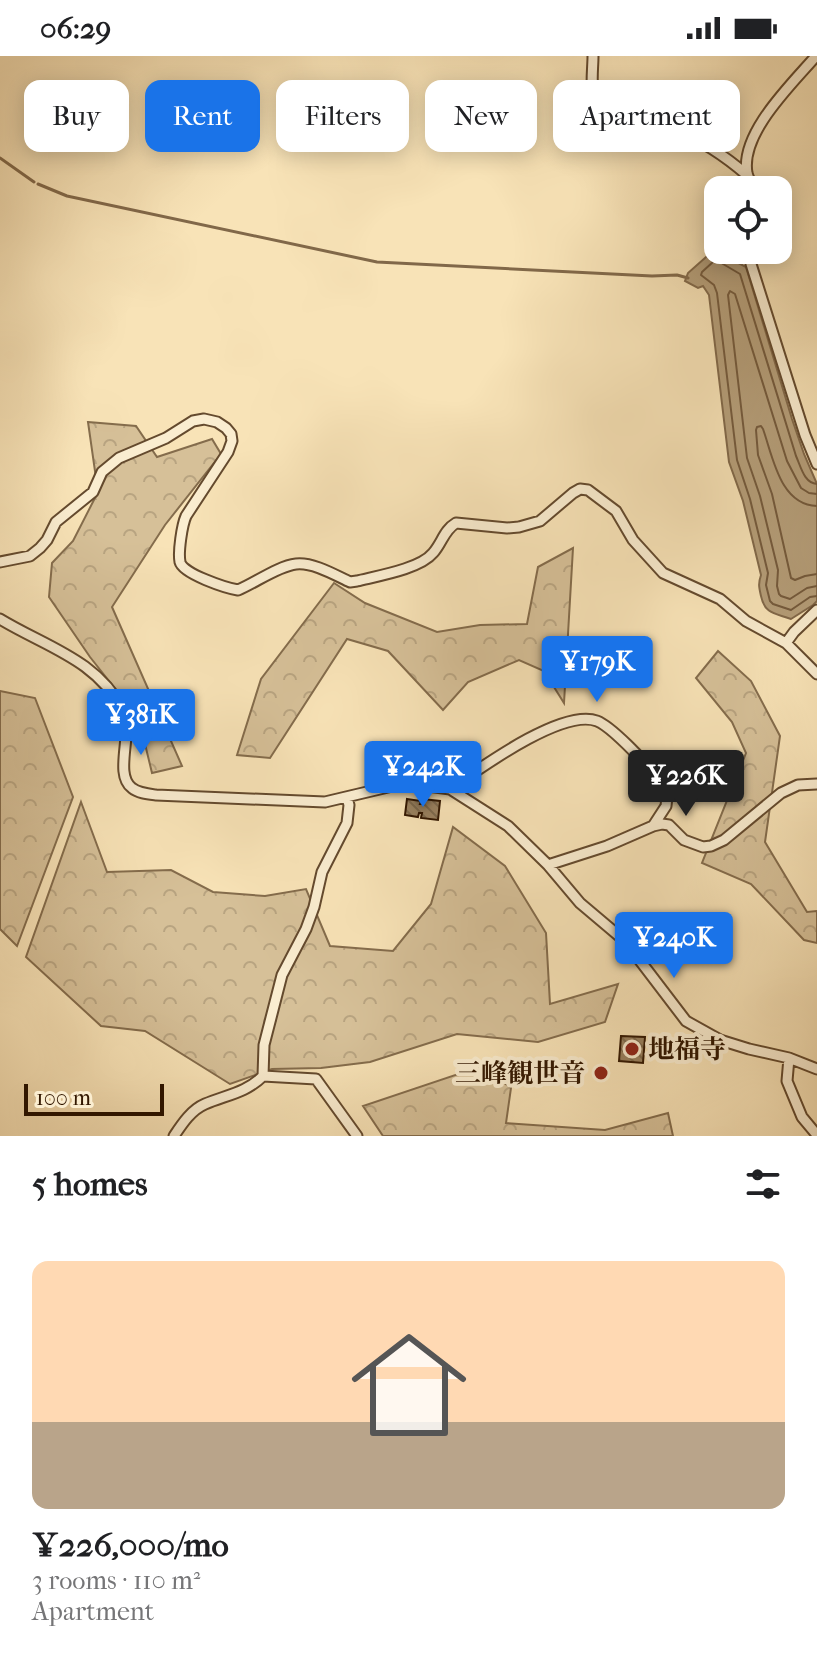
<!DOCTYPE html>
<html lang="en">
<head>
<meta charset="utf-8">
<style>
  body { margin:0; font-family:"IM FELL French Canon","Noto Serif JP",serif; background:#f2f2f2; color:#202124; height:100vh; display:flex; flex-direction:column; font-size:30px; white-space:nowrap }
  * { box-sizing:border-box; margin:0 }
  p { font-size:26px; color:#757577 }
  .icon { flex:none; width:44px; height:44px; fill:none; stroke:currentColor; stroke-width:2; stroke-linecap:round; stroke-linejoin:round }
  .map { position:relative; height:1080px; overflow:hidden }
  .side { display:flex; flex-direction:column; background:#fff; flex:1 }
  .side>* { flex:none }
  .top-card { position:absolute; left:24px; top:24px; width:770px; height:72px; display:flex; gap:16px }
  .controls { position:absolute; left:704px; top:120px; display:grid; gap:16px }
  .controls a { display:grid; place-items:center; width:88px; height:88px; border-radius:16px; background:#fff; box-shadow:0 4px 20px #0003; font-size:40px }
  .scale { position:absolute; left:24px; bottom:20px; width:140px; box-sizing:border-box; padding-left:8px; border:4px solid #321700; border-top:0; font-size:22px; line-height:28px; white-space:nowrap; color:#321700; -webkit-text-stroke:6px #faedd0; paint-order:stroke }
  .price { position:absolute; translate:-50% -68px; padding:0 18px; border-radius:8px; background:#1a73e8; color:#fff; font-size:26px; line-height:52px; filter:drop-shadow(0 2px 4px #0008) }
  .price::after { content:''; position:absolute; left:50%; top:48px; width:24px; height:18px; margin-left:-12px; background:inherit; clip-path:polygon(0 0,100% 0,50% 100%) }
  .price.active { background:#222; color:#fff }
  ul { padding:0; list-style:none }
  li { display:grid; align-content:center; gap:16px; height:424px; padding:0 32px }
  li+li { border-top:2px solid #e0e0e0 }
  li span { display:grid; place-items:center; height:248px; border-radius:16px; color:#555 }
  li>.icon { margin-inline-start:auto }
  span .icon { width:144px; height:144px; fill:#fffc; stroke-width:1 }
  li b { font-size:34px }
  h2 { display:flex; justify-content:space-between; align-items:center; height:96px; padding:0 32px; font-size:34px }
  .pill { padding:0 28px; border-radius:16px; background:#fff; box-shadow:0 4px 20px #0003; font-size:28px; line-height:72px }
  .pill.active { background:#1a73e8; color:#fff }
  .status { display:flex; justify-content:space-between; align-items:center; height:56px; padding:0 40px; background:#fff; direction:ltr }
  .status svg { height:22px; fill:currentColor }
  .map>svg:first-child { display:block }
  .forest { fill:url(#forest-crowns); stroke:#846c4c; stroke-width:2 }
  .water { fill:#b59e79; stroke:#816849; stroke-width:2 }
  .lines { fill:none; stroke-linecap:round; stroke-linejoin:round }
  .shore { stroke:#745a3c; stroke-width:2 }
  .stream { stroke:#816849; stroke-width:3 }
  .building { fill:url(#building-back-hatch); stroke:#321700; stroke-width:2 }
  .street-casing { stroke:#644a2e; stroke-width:13 }
  .street { stroke:#faedd0; stroke-width:9 }
  .poi-dot { fill:#8f2418; stroke:#faedd0; stroke-width:3 }
  .labels { text-anchor:middle; stroke-width:8; stroke-linejoin:round; paint-order:stroke }
  .poi-label { font-size:26px; font-weight:bold; fill:#321700; stroke:#faedd0; text-anchor:start }
</style>
</head>
<body>
<div class="status"><b>06:29</b><svg viewBox="0 0 49 12"><path d="M0 12V9h3v3zM5 12V6h3v6zM10 12V3h3v9zM15 12V0h3v12zM26 1h20v11H26zM47 4h2v5h-2z"/></svg></div>
<div class="map">
<svg width="817" height="1080" viewBox="0 0 817 1080">
  <defs>
    <pattern id="forest-crowns" width="20" height="18" patternUnits="userSpaceOnUse" patternTransform="scale(2)"><rect width="20" height="18" fill="#d6c098"/><path d="M2 6a3 3 0 1 1 6 0M12 15a3 3 0 1 1 6 0" fill="none" stroke="#b8a481"/></pattern>
    <pattern id="building-back-hatch" width="6" height="6" patternUnits="userSpaceOnUse" patternTransform="scale(2)"><rect width="6" height="6" fill="#99815f"/><path d="M-1 5l2 2M0 0l6 6M5-1l2 2" fill="none" stroke="#7d694c"/></pattern>
  </defs>
  <rect width="100%" height="100%" fill="#f8e3b7"/>
  <filter id="stains"><feTurbulence type="fractalNoise" baseFrequency=".0025" numOctaves="4"/><feColorMatrix values="0 0 0 0 .2 0 0 0 0 .09 0 0 0 0 .02 0 0 0 .5 -.17"/></filter>
  <radialGradient id="worn" r=".72"><stop offset=".6" stop-color="#630" stop-opacity="0"/><stop offset="1" stop-color="#630" stop-opacity=".3"/></radialGradient>
  <path class="forest" d="M88,366L136,370L157,401L212,383L221,398L165,469L112,551L182,710L152,717L139,663L90,601L49,541L52,507L73,485L98,436Z
    M573,492L564,647L544,615L519,604L468,626L443,654L388,595L347,583L270,702L237,699L261,623L334,527L365,547L437,576L480,569L527,568L538,511Z
    M718,595L751,625L780,680L765,786L807,856L817,855V887L804,884L751,828L702,807L746,697L732,666L696,622Z
    M0,635L35,642L73,741L17,890L0,873Z
    M81,746L107,816L171,814L213,836L265,840L306,833L330,890L393,895L431,848L453,771L505,810L546,877L550,948L618,928L605,966L538,986L457,978L370,1006L321,1012L272,1013L230,1028L145,975L101,970L26,901Z
    M482,1010L511,1032L506,1067L605,1074L668,1057L673,1080H383L363,1050Z"/>
  <path class="water" d="M714,194L746,211L792,363L804,398L817,428V545L813,549L791,563C774,557 765,558 761,540C759,531 758,528 761,519L743,445L729,406L709,239L703,230L698,232L685,225L688,217Z"/>
  <g class="lines">
    <path class="shore" d="M817,428C804,427 801,411 796,400L740,218L718,205H714L702,216L701,219L714,229L717,237L737,404L750,443L768,517L766,529L770,545L773,548L791,554L810,541L817,540
      M817,438L809,437L801,432L787,405L735,238L730,235L728,239L747,402L760,440L778,514L777,530L779,538L781,540L790,543L807,532L817,530
      M817,450C780,449 773,401 763,373L761,370L757,371L756,374L758,399L772,438L791,522L795,524L805,520L817,518"/>
    <path class="stream" d="M0,102L34,126
      M38,128L67,140L377,206L652,220L677,219L688,222"/>
  </g>
  <path class="building" d="M407,743L421,745L420,748H423V743L440,745L438,764L421,762L422,757H419L418,761L405,759Z
    M621,980L645,981L643,1007L619,1005Z"/>
  <g class="lines">
    <g class="street-casing">
      <path id="street" d="M593,0C593,13 590,32 595,43C609,74 653,66 679,76C705,86 726,101 747,119
        M754,134C752,128 748,122 747,117C740,77 792,28 816,0
        M751,194V208L805,379L817,408
        M0,506L30,500L40,492L47,484L56,466L93,436L102,416L119,402L166,382L193,365L204,363L217,366L226,372L231,378L232,385L228,396L186,460C182,469 178,496 180,506C183,518 226,532 238,534C255,527 278,510 296,508C313,506 335,519 350,526L357,525C377,520 420,513 433,497C442,487 444,474 456,467L507,472L519,471L540,465L573,437L580,433L588,434L616,455L633,484L663,517L720,543L746,565L786,587L817,618
        M0,563C46,591 96,603 123,654C134,676 113,718 132,732C138,737 148,738 156,739L325,746L405,727L450,733L508,770L548,809L580,847L625,885L686,965L720,984L749,993L789,1002L817,1013
        M786,587L794,576L817,554
        M450,733C479,713 562,652 597,665C615,672 653,716 668,732L666,750L653,770
        M548,809L607,790L653,770L662,768L669,769L684,784L703,791L711,790L724,784L781,737L798,729L817,728
        M789,1002L787,1025L802,1061L817,1079
        M263,1020L316,1023L357,1080
        M174,1080C182,1068 191,1054 205,1048C226,1039 246,1037 263,1020L264,989L282,919L306,873L314,851L322,816L347,767L349,749L347,742"/>
    </g>
    <use href="#street" class="street"/>
  </g>
  <g class="poi-dot">
    <circle cx="632" cy="993" r="8"/>
    <circle cx="601" cy="1017" r="8"/>
  </g>
  <g class="labels">
    <g class="poi-label">
      <text x="648" y="1002">地福寺</text>
      <text x="585" y="1026" text-anchor="end">三峰観世音</text>
    </g>
  </g>
  <rect width="100%" height="100%" filter="url(#stains)"/>
  <rect width="100%" height="100%" fill="url(#worn)"/>
</svg>
<div class="controls">
<a><svg class="icon" aria-label="locate" viewBox="0 0 24 24"><circle cx="12" cy="12" r="6"/><path d="M12 2v4M12 18v4M2 12h4M18 12h4"/></svg></a>
</div>
<div class="scale">100 m</div>
<b class="price" style="left:597px;top:648px">¥179K</b>
<b class="price" style="left:141px;top:701px">¥381K</b>
<b class="price" style="left:423px;top:753px">¥242K</b>
<b class="price active" style="left:686px;top:762px">¥226K</b>
<b class="price" style="left:674px;top:924px">¥240K</b>
<div class="top-card">
<a class="pill">Buy</a>
<a class="pill active">Rent</a>
<a class="pill">Filters</a>
<a class="pill">New</a>
<a class="pill">Apartment</a>
</div>
</div>
<section class="side">
<h2>5 homes<svg class="icon" aria-label="filters" viewBox="0 0 24 24"><path d="M4 7h16M4 17h16"/><circle cx="9" cy="7" r="2"/><circle cx="15" cy="17" r="2"/></svg></h2>
<ul>
<li><span style="background:linear-gradient(#ffd9b3 65%,#b9a48a 0)"><svg class="icon" aria-label="home" viewBox="0 0 24 24"><path d="M3 11l9-7 9 7M6 9v11h12V9"/></svg></span><div><b>¥226,000/mo</b><p>3 rooms · 110 m²</p><p>Apartment</p></div></li>
</ul>
</section>
</body>
</html>
